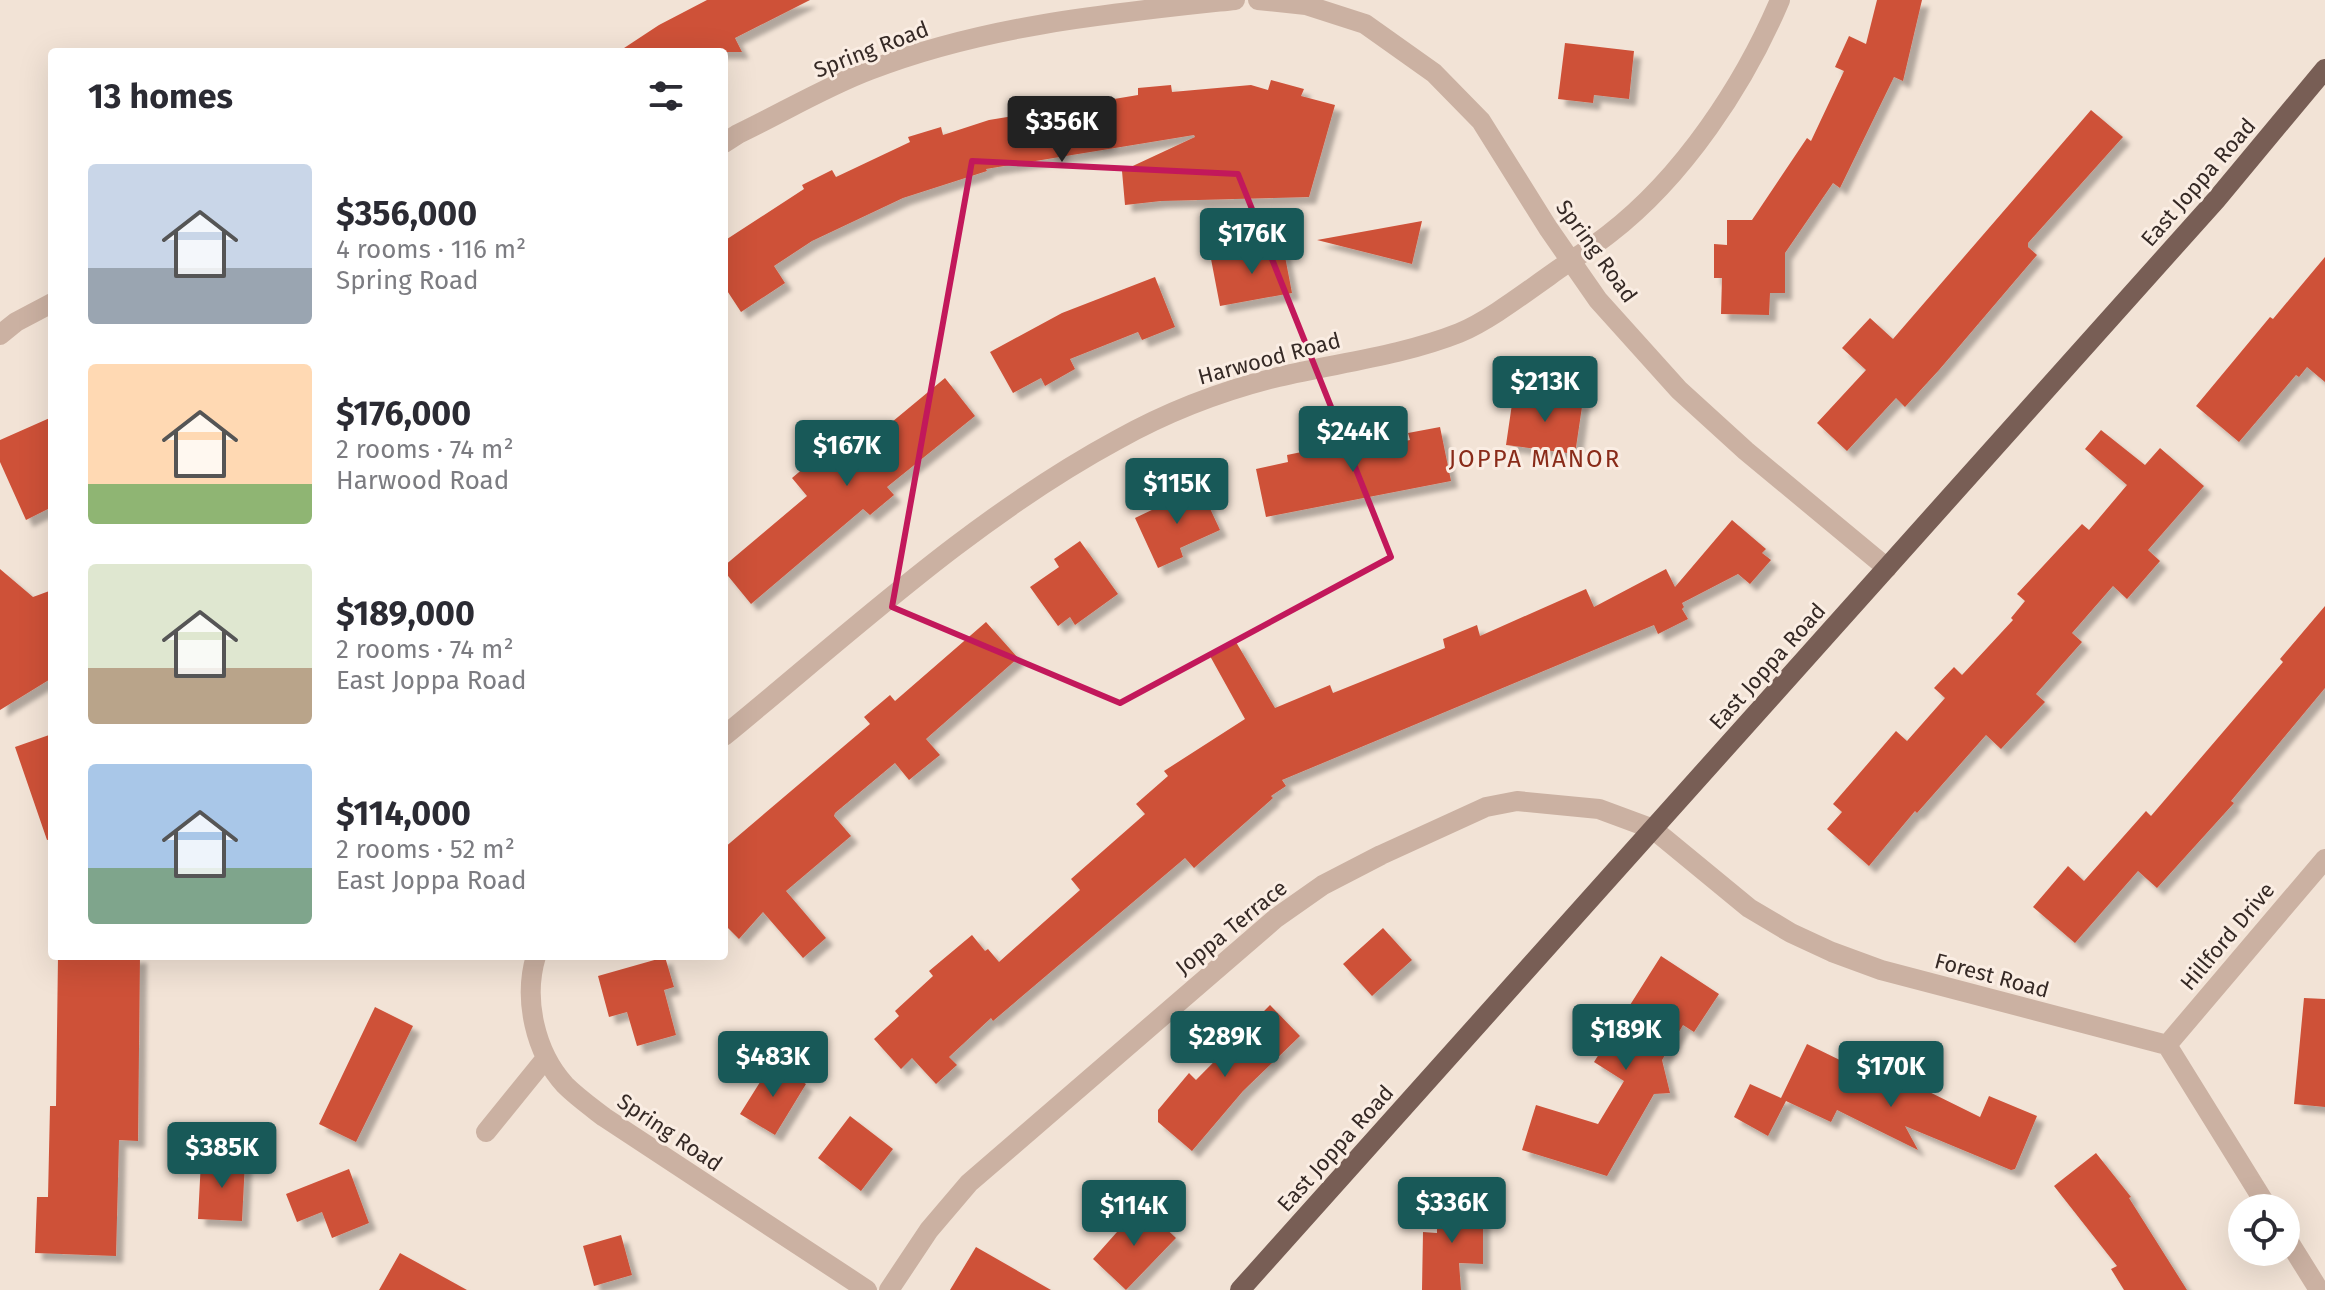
<!DOCTYPE html>
<html lang="en">
<head>
<meta charset="utf-8">
<style>
  body { margin:0; font-family:"Fira Sans",sans-serif; background:#f7f7f7; color:#2b2b33; height:100vh; display:flex; flex-direction:column; font-size:30px; white-space:nowrap }
  * { box-sizing:border-box; margin:0 }
  p { font-size:26px; color:#7c7c81 }
  .icon { flex:none; width:44px; height:44px; fill:none; stroke:currentColor; stroke-width:2; stroke-linecap:round; stroke-linejoin:round }
  .map { position:relative; flex:1; overflow:hidden }
  .sheet { position:absolute; left:48px; top:48px; width:680px; height:912px; display:flex; flex-direction:column; background:#fff; border-radius:8px; box-shadow:0 8px 32px #0002 }
  .sheet>* { flex:none }
  .fabs { position:absolute; left:2228px; top:1194px; display:grid; gap:16px }
  .fabs a { display:grid; place-items:center; width:72px; height:72px; border-radius:50%; background:#fff; box-shadow:0 8px 32px #0002; font-size:40px }
  .price { position:absolute; translate:-50% -68px; padding:0 18px; border-radius:8px; background:#185958; color:#fff; font-size:26px; line-height:52px; filter:drop-shadow(0 2px 4px #0008) }
  .price::after { content:''; position:absolute; left:50%; top:48px; width:24px; height:18px; margin-left:-12px; background:inherit; clip-path:polygon(0 0,100% 0,50% 100%) }
  .price.on { background:#222; color:#fff }
  ul { padding:0; list-style:none }
  li { display:flex; align-items:center; gap:24px; height:200px; padding:0 40px }
  li span { display:grid; place-items:center; flex:none; width:224px; height:160px; border-radius:8px; color:#555 }
  li>.icon { margin-inline-start:auto }
  span .icon { width:96px; height:96px; fill:#fffc; stroke-width:1 }
  li b { font-size:34px }
  h2 { display:flex; justify-content:space-between; align-items:center; height:96px; padding:0 40px; font-size:34px }
  .map>svg:first-child { display:block }
  .building { fill:#ce5139; filter:url(#shadow) }
  .lines { fill:none; stroke-linecap:round; stroke-linejoin:round }
  .minor { stroke:#cbb1a2; stroke-width:20 }
  .major { stroke:#785e55; stroke-width:20 }
  .marked { fill:none; stroke:#c2185b; stroke-width:6; stroke-linejoin:round }
  .labels { text-anchor:middle; stroke-width:6; stroke-linejoin:round; paint-order:stroke }
  .street-label { font-size:22px; fill:#352925; stroke:#faede3 }
  .neighbourhood-label { font-size:24px; letter-spacing:2px; fill:#892b19; stroke:#faede3 }
</style>
</head>
<body>
<div class="map">
<svg width="2325" height="1290" viewBox="0 0 2325 1290">
  <defs>
    <filter id="shadow"><feDropShadow dx="7" dy="7" stdDeviation="2" flood-color="#0004"/></filter>
  </defs>
  <rect width="100%" height="100%" fill="#f2e3d6"/>
  <path class="building" d="M707,0H810L735,38L742,52H618L659,25Z
    M1877,0H1922L1903,81L1894,77L1840,188L1833,183L1785,253V293H1770L1769,315L1721,314L1722,278H1714V244L1727,245V220H1752L1807,138L1811,141L1844,71L1835,67L1849,36L1866,44Z
    M1565,43L1634,51L1629,99L1594,95L1593,103L1558,99Z
    M1271,80L1304,89L1301,96L1335,105L1309,197L1161,201L1125,205L1122,171L1195,137L1194,135L986,169L987,171L903,198L812,241L774,266L785,283L741,312L724,286V241L804,189L802,185L832,170L836,177L910,142L908,137L941,127L943,135L989,120L1138,95V88L1171,85L1172,92L1251,85L1268,90Z
    M2091,110L2123,137L2028,243V247L2037,255L1939,370L1905,407L1896,398L1847,451L1817,423L1866,370L1842,348L1870,318L1893,339Z
    M1422,221L1412,264L1317,240Z
    M1283,246L1292,293L1220,306L1211,259Z
    M2325,257V382L2307,367L2299,377L2296,375L2239,442L2196,406L2270,317L2273,319Z
    M1155,277L1175,327L1142,340L1138,332L1070,359L1075,369L1045,386L1041,378L1013,393L990,352L1062,313Z
    M945,378L975,416L887,487L894,495L870,515L863,509L751,604L724,571V566L807,496L792,478L843,435L857,451Z
    M1550,395L1583,400L1575,454L1506,445L1513,397L1549,402Z
    M52,417V507L26,520L0,462V440Z
    M1440,427L1451,481L1266,517L1256,469L1288,462L1287,455L1321,448L1322,457L1410,440L1408,433Z
    M2101,430L2145,465L2160,448L2204,486L2148,550L2160,561L2127,599L2113,586L2072,633L2082,642L2036,694L2045,702L2001,749L1986,735L1917,813L1915,811L1869,866L1827,829L1842,812L1833,804L1896,731L1907,741L1945,698L1934,688L1954,667L1962,675L2013,620L2011,618L2025,601L2017,594L2082,524L2089,530L2127,485L2085,449Z
    M1200,487L1220,530L1180,548L1183,557L1158,568L1135,518Z
    M1732,520L1766,549L1762,553L1771,560L1750,584L1738,574L1682,603L1684,607L1682,609L1688,619L1658,634L1654,625L1282,780L1286,786L1271,796L1273,798L1194,868L1185,858L993,1021L991,1018L949,1057L957,1065L936,1084L912,1058L901,1069L874,1039L899,1016L895,1011L933,976L929,971L972,935L985,951L988,949L999,962L1080,890L1071,879L1145,814L1136,804L1168,776L1164,771L1245,719L1210,656L1236,642L1275,708L1330,685L1333,693L1445,648L1443,639L1477,625L1480,636L1586,589L1594,607L1666,569L1675,587Z
    M1080,541L1118,594L1075,625L1070,617L1058,626L1030,587L1059,567L1054,559Z
    M0,569L33,597L52,590V678L0,710Z
    M2325,606V688L2231,801L2234,803L2157,888L2138,871L2075,943L2033,907L2068,866L2084,881L2146,811L2151,816L2283,662L2280,659Z
    M986,622L1018,658L926,739L940,755L909,780L895,763L835,813L834,816L851,836L786,891L826,938L803,958L763,912L739,939L724,924V848L870,724L864,717L890,695L895,701Z
    M52,734V839L47,840L15,747Z
    M1383,928L1412,960L1372,996L1343,964Z
    M58,956H140L138,1141L119,1140L116,1256L35,1253L37,1197H48L50,1106H56Z
    M1661,956L1719,994L1694,1032L1683,1025L1662,1060L1670,1093L1654,1094L1607,1176L1522,1150L1536,1105L1598,1124L1624,1081L1594,1062Z
    M665,957L674,987L664,990L676,1035L637,1046L627,1012L609,1017L598,976Z
    M2304,998L2325,999V1107L2294,1104Z
    M1270,1005L1300,1036L1243,1091L1192,1151L1158,1122V1110L1189,1073L1196,1080Z
    M375,1007L413,1026L356,1142L319,1124Z
    M1807,1044L1889,1084L1890,1081L1898,1085L1901,1078L1980,1117L1989,1096L2037,1116L2015,1169L2011,1170L1905,1126L1918,1150L1837,1110L1831,1122L1786,1101L1768,1136L1734,1117L1750,1084L1781,1098Z
    M772,1063L806,1084L775,1135L740,1114Z
    M850,1116L893,1149L861,1191L818,1158Z
    M2096,1153L2131,1197L2129,1198L2187,1290H2124L2111,1269L2117,1266L2054,1186Z
    M201,1160L245,1162L242,1221L198,1219Z
    M349,1169L369,1223L332,1238L322,1212L297,1222L286,1194Z
    M1437,1202L1483,1203V1264L1459,1263L1461,1290H1422L1423,1232L1437,1233Z
    M1141,1205L1176,1238L1126,1290L1093,1259Z
    M621,1235L632,1275L594,1286L583,1246Z
    M976,1247L1051,1290H950Z
    M400,1253L467,1290H379Z"/>
  <g class="lines">
    <path class="minor" d="M1258,0L1306,5L1365,24L1434,73L1481,121L1548,228L1598,300L1679,390L1746,451L1887,568
      M724,143L738,134C782,113 825,87 870,70C986,25 1113,13 1235,0
      M0,335L16,322L52,303
      M724,736C850,633 973,518 1117,440C1167,412 1221,391 1278,377C1337,363 1401,356 1459,333C1488,321 1522,295 1549,276C1568,262 1590,249 1609,234C1683,177 1744,85 1780,0
      M536,956C523,999 535,1052 565,1085C577,1097 591,1107 604,1117L867,1290
      M2167,1045L2325,859
      M486,1132L546,1058
      M2286,1237L2319,1290
      M889,1290L929,1230L969,1183L1276,918L1323,885L1381,855L1486,807L1517,801L1599,809L1653,829L1749,908L1791,933L1832,952L1881,970L2167,1045L2268,1208"/>
    <path class="major" d="M1240,1290L2216,200L2325,69"/>
  </g>
  <path class="marked" d="M972,161L1238,174L1391,557L1120,703L892,607Z"/>
  <g class="labels">
    <g class="street-label">
      <text transform="translate(871 49) rotate(-21)" y="8">Spring Road</text>
      <text transform="translate(2198 182) rotate(-49)" y="8">East Joppa Road</text>
      <text transform="translate(1597 251) rotate(54)" y="8">Spring Road</text>
      <text transform="translate(1269 358) rotate(-15)" y="8">Harwood Road</text>
      <text transform="translate(1767 666) rotate(-48)" y="8">East Joppa Road</text>
      <text transform="translate(1231 927) rotate(-39)" y="8">Joppa Terrace</text>
      <text transform="translate(2227 936) rotate(-50)" y="8">Hillford Drive</text>
      <text transform="translate(1992 975) rotate(15)" y="8">Forest Road</text>
      <text transform="translate(670 1132) rotate(34)" y="8">Spring Road</text>
      <text transform="translate(1335 1148) rotate(-48)" y="8">East Joppa Road</text>
    </g>
    <g class="neighbourhood-label">
      <text x="1535" y="467">JOPPA MANOR</text>
    </g>
  </g>
</svg>
<div class="fabs">
<a><svg class="icon" aria-label="locate" viewBox="0 0 24 24"><circle cx="12" cy="12" r="6"/><path d="M12 2v4M12 18v4M2 12h4M18 12h4"/></svg></a>
</div>
<b class="price on" style="left:1062px;top:164px">$356K</b>
<b class="price" style="left:1252px;top:276px">$176K</b>
<b class="price" style="left:1545px;top:424px">$213K</b>
<b class="price" style="left:1353px;top:474px">$244K</b>
<b class="price" style="left:847px;top:488px">$167K</b>
<b class="price" style="left:1177px;top:526px">$115K</b>
<b class="price" style="left:1626px;top:1072px">$189K</b>
<b class="price" style="left:1225px;top:1079px">$289K</b>
<b class="price" style="left:773px;top:1099px">$483K</b>
<b class="price" style="left:1891px;top:1109px">$170K</b>
<b class="price" style="left:222px;top:1190px">$385K</b>
<b class="price" style="left:1452px;top:1245px">$336K</b>
<b class="price" style="left:1134px;top:1248px">$114K</b>
<section class="sheet">
<h2>13 homes<svg class="icon" aria-label="filters" viewBox="0 0 24 24"><path d="M4 7h16M4 17h16"/><circle cx="9" cy="7" r="2"/><circle cx="15" cy="17" r="2"/></svg></h2>
<ul>
<li><span style="background:linear-gradient(#c9d6e8 65%,#9aa5b1 0)"><svg class="icon" aria-label="home" viewBox="0 0 24 24"><path d="M3 11l9-7 9 7M6 9v11h12V9"/></svg></span><div><b>$356,000</b><p>4 rooms · 116 m²</p><p>Spring Road</p></div></li>
<li><span style="background:linear-gradient(#ffd9b3 75%,#8fb573 0)"><svg class="icon" aria-label="home" viewBox="0 0 24 24"><path d="M3 11l9-7 9 7M6 9v11h12V9"/></svg></span><div><b>$176,000</b><p>2 rooms · 74 m²</p><p>Harwood Road</p></div></li>
<li><span style="background:linear-gradient(#dfe7d0 65%,#b9a48a 0)"><svg class="icon" aria-label="home" viewBox="0 0 24 24"><path d="M3 11l9-7 9 7M6 9v11h12V9"/></svg></span><div><b>$189,000</b><p>2 rooms · 74 m²</p><p>East Joppa Road</p></div></li>
<li><span style="background:linear-gradient(#a9c7e8 65%,#7fa58c 0)"><svg class="icon" aria-label="home" viewBox="0 0 24 24"><path d="M3 11l9-7 9 7M6 9v11h12V9"/></svg></span><div><b>$114,000</b><p>2 rooms · 52 m²</p><p>East Joppa Road</p></div></li>
</ul>
</section>
</div>
</body>
</html>
